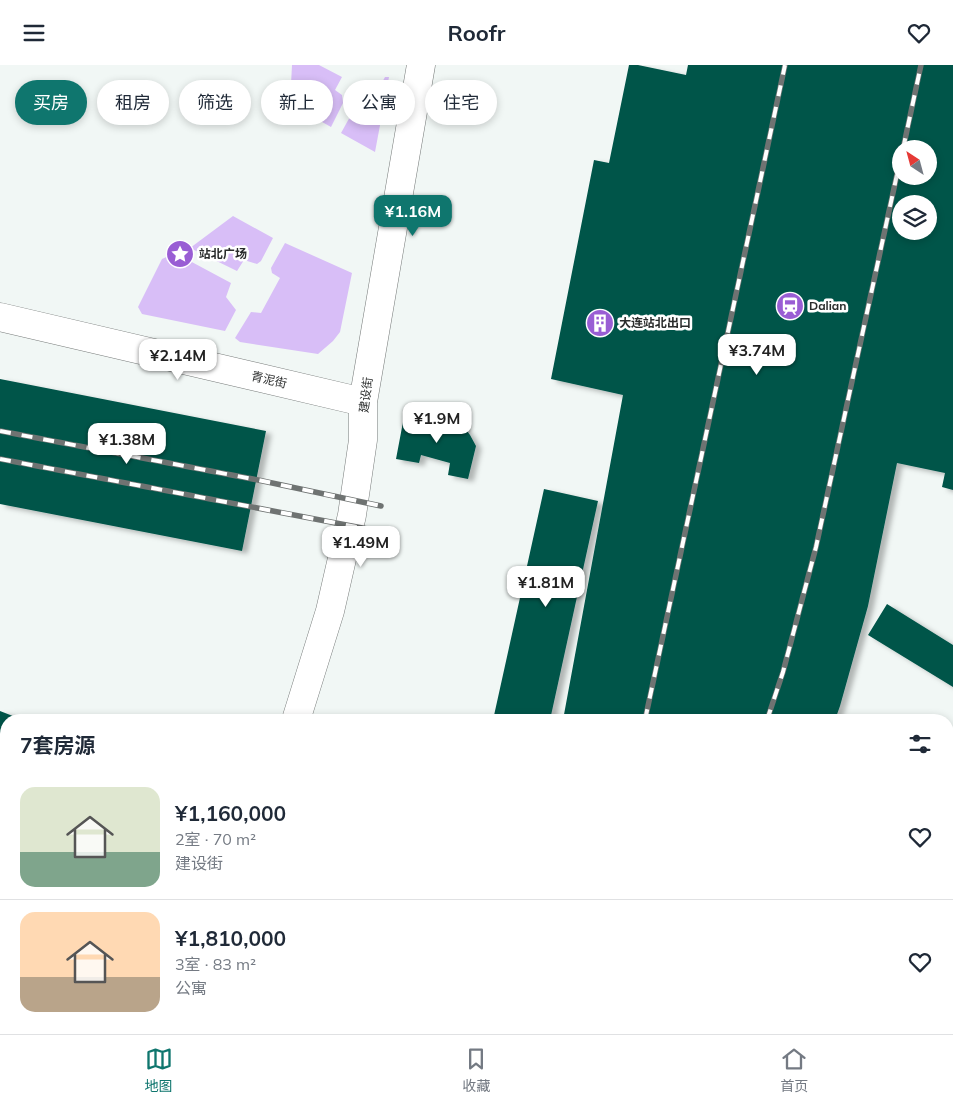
<!DOCTYPE html>
<html lang="zh">
<head>
<meta charset="utf-8">
<style>
  body { margin:0; font-family:Mulish,"Noto Sans SC",sans-serif; background:#f6f6f7; color:#1f2937; height:100vh; display:flex; flex-direction:column; font-size:19px; white-space:nowrap }
  * { box-sizing:border-box; margin:0 }
  p { font-size:16px; color:#747a83 }
  .icon { flex:none; width:28px; height:28px; fill:none; stroke:currentColor; stroke-width:2; stroke-linecap:round; stroke-linejoin:round }
  .map { position:relative; flex:1; overflow:hidden }
  .panel { position:absolute; left:0px; top:649px; width:954px; height:321px; display:flex; flex-direction:column; background:#fff; border-radius:20px 20px 0 0; box-shadow:0 2px 8px #0003 }
  .panel>* { flex:none }
  .top-card { position:absolute; left:15px; top:15px; width:500px; height:45px; display:flex; gap:10px }
  .needle { width:32px; rotate:324deg }
  .buttons { position:absolute; left:892px; top:75px; display:grid; gap:10px }
  .buttons a { display:grid; place-items:center; width:45px; height:45px; border-radius:50%; background:#fff; box-shadow:0 2px 8px #0003; font-size:25px }
  .price { position:absolute; translate:-50% -42px; padding:0 11px; border-radius:10px; background:#fff; color:#222; font-size:16px; line-height:32px; filter:drop-shadow(0 1px 2px #0008) }
  .price::after { content:''; position:absolute; left:50%; top:30px; width:15px; height:11px; margin-left:-8px; background:inherit; clip-path:polygon(0 0,100% 0,50% 100%) }
  .price.active { background:#0f766e; color:#fff }
  ul { padding:0; list-style:none }
  li { display:flex; align-items:center; gap:15px; height:125px; padding:0 20px }
  li+li { border-top:1px solid #e0e1e3 }
  li span { display:grid; place-items:center; flex:none; width:140px; height:100px; border-radius:15px; color:#555 }
  li>.icon { margin-inline-start:auto }
  span .icon { width:60px; height:60px; fill:#fffc; stroke-width:1 }
  li b { font-size:21px }
  h2 { display:flex; justify-content:space-between; align-items:center; height:60px; padding:0 20px; font-size:21px }
  .pill { padding:0 18px; border-radius:22px; background:#fff; box-shadow:0 2px 8px #0003; font-size:18px; line-height:45px }
  .pill.active { background:#0f766e; color:#fff }
  header { display:flex; justify-content:space-between; align-items:center; height:65px; padding:0 20px; background:#fff; font-size:22px; font-weight:700 }
  .dock { display:flex; justify-content:space-around; align-items:center; height:70px; border-top:1px solid #e0e1e3; background:#fff; font-size:14px; color:#747a83 }
  .dock a { display:grid; justify-items:center; gap:2px }
  .dock .active { color:#0f766e }
  .map>svg:first-child { display:block }
  .built { fill:#dceae7 }
  .green { fill:#d8bef7 }
  .building { fill:#005449; fill-rule:evenodd; filter:url(#shadow) }
  .lines { fill:none; stroke-linecap:round; stroke-linejoin:round }
  .lane-casing { stroke:#757978; stroke-width:12 }
  .street-casing { stroke:#757978; stroke-width:23 }
  .secondary-casing { stroke:#757978; stroke-width:29 }
  .lane { stroke:#fff; stroke-width:10 }
  .street { stroke:#fff; stroke-width:21 }
  .secondary { stroke:#fff; stroke-width:28 }
  .rail-casing { stroke:#6f7372; stroke-width:5.5 }
  .rail { stroke:#fff; stroke-width:4; stroke-dasharray:11; stroke-linecap:butt }
  .labels { text-anchor:middle; stroke-width:5; stroke-linejoin:round; paint-order:stroke }
  .poi-label { font-size:12px; font-weight:bold; fill:#2a2c2c; stroke:#fff; text-anchor:start }
  .street-label { font-size:12px; fill:#2a2c2c; stroke:#fff }
</style>
</head>
<body>
<header><svg class="icon" aria-label="menu" viewBox="0 0 24 24"><path d="M4 6h16M4 12h16M4 18h16"/></svg>Roofr<svg class="icon" aria-label="heart" viewBox="0 0 24 24"><path d="M12 20l-8-8c-3-5 5-10 8-4 3-6 11-1 8 4z"/></svg></header>
<div class="map">
<svg width="953" height="969" viewBox="0 0 953 969">
  <defs>
    <filter id="shadow"><feDropShadow dx="5.5" dy="3" stdDeviation="2.5" flood-color="#0004"/></filter>
  </defs>
  <rect width="100%" height="100%" fill="#f1f7f5"/>
  <path class="built" d="M509,964H677L674,969H507Z"/>
  <path class="green" d="M292,0H319L342,12L335,25L342,30L343,38L331,62L290,39Z
    M385,12H389L375,87L341,68L356,41L360,39L369,42Z
    M233,151L273,173L261,196L257,199L244,195L237,206L190,183Z
    M285,178L352,208L340,267L333,276L318,289L240,277L235,273L251,247L261,248L280,213L272,208L271,203Z
    M175,188L231,218L226,232L236,245L225,266L142,249L138,242L162,194Z"/>
  <path class="building" d="M629,0H638L686,10L688,0H953V425L942,422L945,408L897,398L868,541L840,641L835,655H563L623,330L551,314L594,95L609,98ZM901,84H929V111H901ZM901,139H929V166H901Z
    M0,314L266,366L242,486L0,439Z
    M412,349L464,362L470,370L476,381L468,414L448,410L450,398L421,390L419,398L396,394L403,357Z
    M544,424L598,436L550,655H493Z
    M887,539L953,580V622L868,570Z
    M0,646L23,655H6V689L0,687Z
    M948,718L953,721V740L948,749Z
    M0,751L6,753V790L0,805Z
    M948,839L953,843V969H866L869,964H948Z
    M6,952V964H31L29,969H0V964Z
    M110,964H127L138,969H108Z
    M223,964H238L251,969H221Z
    M414,964H461L458,969H411Z
    M621,964H679L675,969H618Z"/>
  <g class="lines">
    <g class="lane-casing">
      <path id="lane" d="M948,766L953,755
        M948,794L953,796"/>
    </g>
    <g class="street-casing">
      <path id="street" d="M0,715L6,717"/>
    </g>
    <g class="secondary-casing">
      <path id="secondary" d="M0,252L363,337
        M296,655L330,546L352,450L363,375V337L421,0
        M187,969L189,964"/>
    </g>
    <use href="#lane" class="lane"/>
    <use href="#street" class="street"/>
    <use href="#secondary" class="secondary"/>
    <g class="rail-casing">
      <path id="rail" d="M903,84L921,0
        M0,366L258,415L381,441
        M0,394L378,466
        M645,655L785,0
        M767,655L783,607L816,482L901,91
        M541,969L543,964
        M606,969L609,964"/>
    </g>
    <use href="#rail" class="rail"/>
  </g>
  <defs>
    <g id="sight-disc" transform="scale(1.4375)"><circle r="9.5" fill="#995dd4" stroke="#fff"/><path d="M0-6L1.8-2.2L6-1.7L2.9 1.2L3.7 5.4L0 3.3L-3.7 5.4L-2.9 1.2L-6-1.7L-1.8-2.2Z" fill="#fff"/></g>
    <g id="station-disc" transform="scale(1.4375)"><circle r="9.5" fill="#995dd4" stroke="#fff"/><path d="M-3-6H3Q5-6 5-4V2Q5 4 3 4L4.5 6H3L1.5 4h-3L-3 6H-4.5L-3 4Q-5 4-5 2V-4Q-5-6-3-6ZM-3.5-4v3h7v-3ZM-3.5 1v1.5H-2V1ZM2 1v1.5H3.5V1Z" fill="#fff"/></g>
    <g id="building-disc" transform="scale(1.4375)"><circle r="9.5" fill="#995dd4" stroke="#fff"/><path d="M-4-6H4V6H1V3H-1V6H-4ZM-2.5-4.3h1.7v1.8h-1.7ZM.8-4.3h1.7v1.8H.8ZM-2.5-1h1.7V.8h-1.7ZM.8-1h1.7V.8H.8Z" fill="#fff"/></g>
  </defs>
  <g fill-rule="evenodd">
    <use href="#sight-disc" x="180" y="189"/>
    <use href="#station-disc" x="790" y="241"/>
    <use href="#building-disc" x="600" y="258"/>
  </g>
  <g class="labels">
    <g class="poi-label">
      <text x="199" y="193">站北广场</text>
      <text x="809" y="245">Dalian</text>
      <text x="619" y="262">大连站北出口</text>
    </g>
    <g class="street-label">
      <text transform="translate(269 315) rotate(13)" y="4">青泥街</text>
      <text transform="translate(366 330) rotate(-83)" y="4">建设街</text>
    </g>
  </g>
</svg>
<div class="buttons">
<a><svg class="needle" viewBox="-14 -14 28 28"><path d="M0-13l5 13h-10z" fill="#e53935"/><path d="M0 13l5-13h-10z" fill="#747a83"/></svg></a>
<a><svg class="icon" aria-label="layers" viewBox="0 0 24 24"><path d="M12 4l9 5-9 5-9-5zM3 14l9 5 9-5"/></svg></a>
</div>
<b class="price active" style="left:413px;top:172px">¥1.16M</b>
<b class="price" style="left:757px;top:311px">¥3.74M</b>
<b class="price" style="left:178px;top:316px">¥2.14M</b>
<b class="price" style="left:437px;top:379px">¥1.9M</b>
<b class="price" style="left:127px;top:400px">¥1.38M</b>
<b class="price" style="left:361px;top:503px">¥1.49M</b>
<b class="price" style="left:546px;top:543px">¥1.81M</b>
<div class="top-card">
<a class="pill active">买房</a>
<a class="pill">租房</a>
<a class="pill">筛选</a>
<a class="pill">新上</a>
<a class="pill">公寓</a>
<a class="pill">住宅</a>
</div>
<section class="panel">
<h2>7套房源<svg class="icon" aria-label="filters" viewBox="0 0 24 24"><path d="M4 7h16M4 17h16"/><circle cx="9" cy="7" r="2"/><circle cx="15" cy="17" r="2"/></svg></h2>
<ul>
<li><span style="background:linear-gradient(#dfe7d0 65%,#7fa58c 0)"><svg class="icon" aria-label="home" viewBox="0 0 24 24"><path d="M3 11l9-7 9 7M6 9v11h12V9"/></svg></span><div><b>¥1,160,000</b><p>2室 · 70 m²</p><p>建设街</p></div><svg class="icon" aria-label="heart" viewBox="0 0 24 24"><path d="M12 20l-8-8c-3-5 5-10 8-4 3-6 11-1 8 4z"/></svg></li>
<li><span style="background:linear-gradient(#ffd9b3 65%,#b9a48a 0)"><svg class="icon" aria-label="home" viewBox="0 0 24 24"><path d="M3 11l9-7 9 7M6 9v11h12V9"/></svg></span><div><b>¥1,810,000</b><p>3室 · 83 m²</p><p>公寓</p></div><svg class="icon" aria-label="heart" viewBox="0 0 24 24"><path d="M12 20l-8-8c-3-5 5-10 8-4 3-6 11-1 8 4z"/></svg></li>
</ul>
</section>
</div>
<nav class="dock">
<a class="active"><svg class="icon" aria-label="map" viewBox="0 0 24 24"><path d="M3 6l6-2 6 2 6-2v14l-6 2-6-2-6 2zM9 4v14M15 6v14"/></svg>地图</a>
<a><svg class="icon" aria-label="saved" viewBox="0 0 24 24"><path d="M7 4h10v16l-5-4-5 4z"/></svg>收藏</a>
<a><svg class="icon" aria-label="home" viewBox="0 0 24 24"><path d="M3 11l9-7 9 7M6 9v11h12V9"/></svg>首页</a>
</nav>
</body>
</html>
